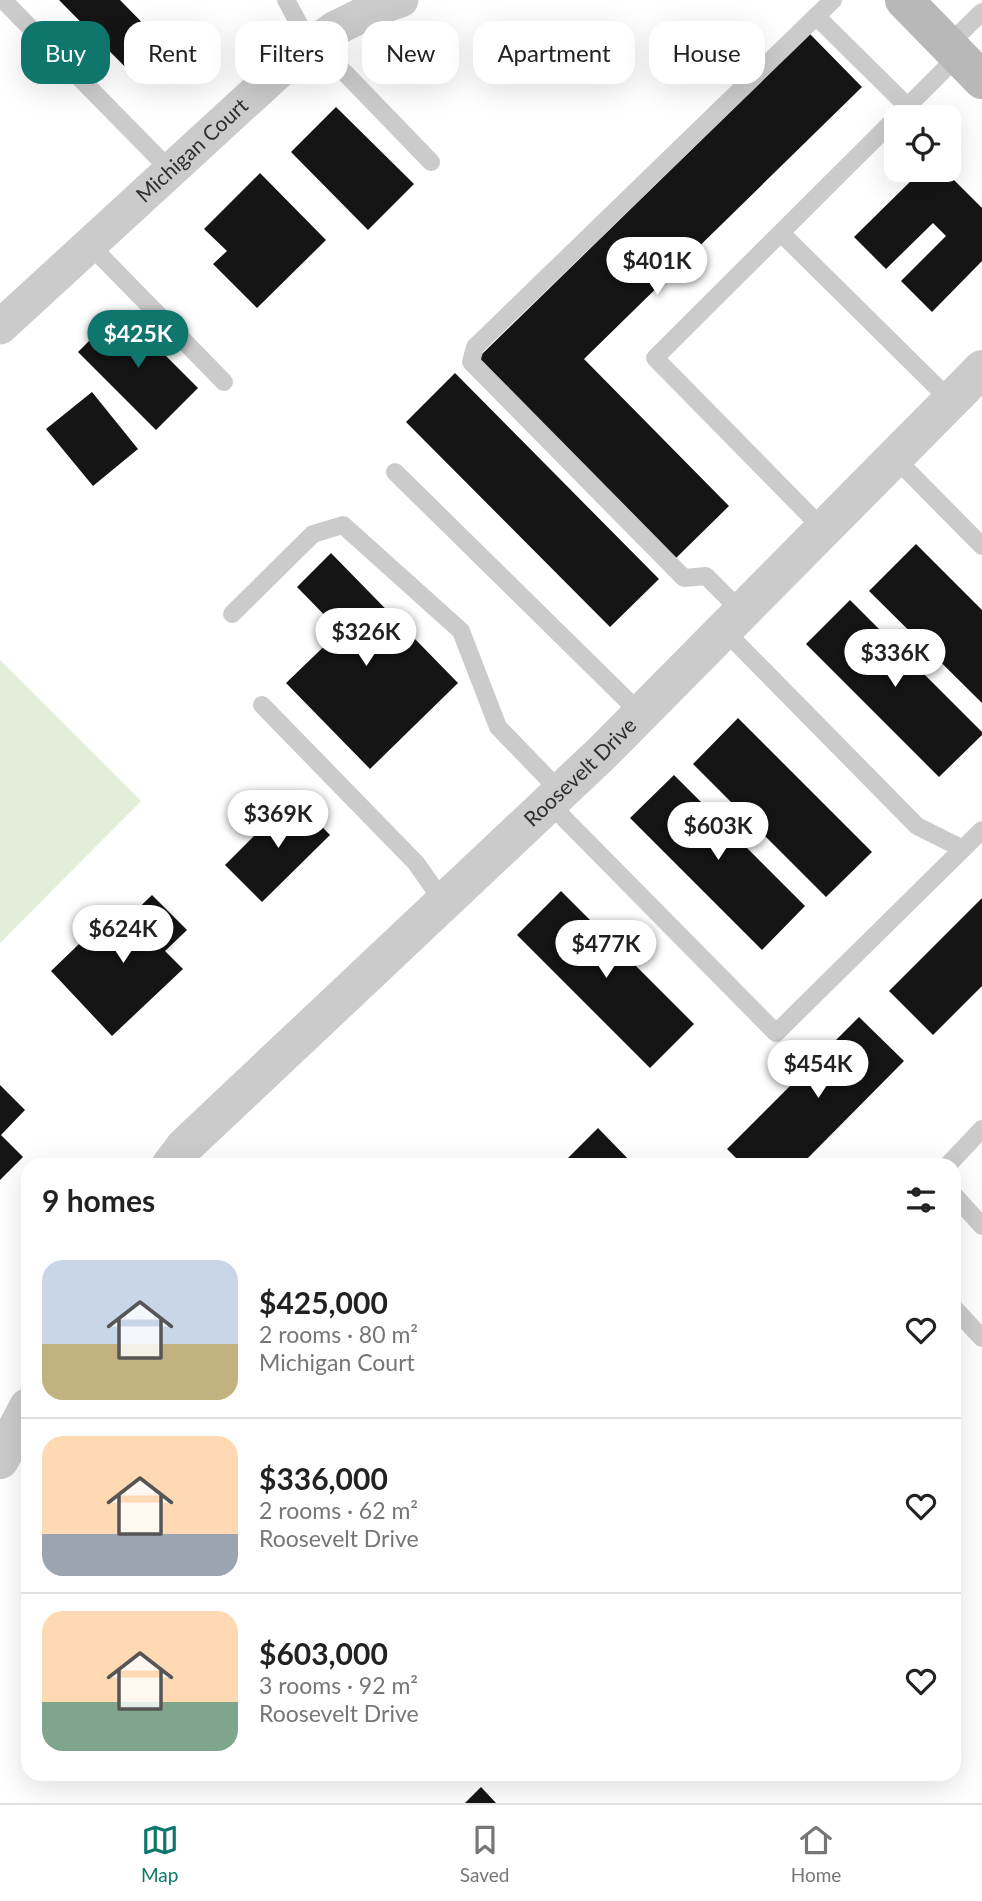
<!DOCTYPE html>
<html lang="en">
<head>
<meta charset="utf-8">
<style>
  body { margin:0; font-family:Lato,sans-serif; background:#f2f2f2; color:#222; height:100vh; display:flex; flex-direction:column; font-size:26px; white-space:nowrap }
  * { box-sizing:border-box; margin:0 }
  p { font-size:23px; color:#767676 }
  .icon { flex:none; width:38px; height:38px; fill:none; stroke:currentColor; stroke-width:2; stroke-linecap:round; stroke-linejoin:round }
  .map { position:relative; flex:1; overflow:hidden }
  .sheet { position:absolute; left:21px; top:1158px; width:940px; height:623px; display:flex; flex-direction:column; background:#fff; border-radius:21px; box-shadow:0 7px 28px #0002 }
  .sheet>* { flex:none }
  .hud { position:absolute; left:21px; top:21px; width:942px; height:63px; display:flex; gap:14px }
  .controls { position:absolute; left:884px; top:105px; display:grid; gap:14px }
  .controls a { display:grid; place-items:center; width:77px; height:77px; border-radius:14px; background:#fff; box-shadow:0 7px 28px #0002; font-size:35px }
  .price { position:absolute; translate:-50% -60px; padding:0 16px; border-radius:24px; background:#fff; color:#222; font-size:23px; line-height:46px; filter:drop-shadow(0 2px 4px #0008) }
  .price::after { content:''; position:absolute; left:50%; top:42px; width:21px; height:16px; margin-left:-10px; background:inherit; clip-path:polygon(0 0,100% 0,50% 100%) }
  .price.selected { background:#0f766e; color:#fff }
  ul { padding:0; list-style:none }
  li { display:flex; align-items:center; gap:21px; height:175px; padding:0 21px }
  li+li { border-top:2px solid #e0e0e0 }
  li span { display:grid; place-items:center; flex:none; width:196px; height:140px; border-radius:21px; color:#555 }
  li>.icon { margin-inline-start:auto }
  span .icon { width:84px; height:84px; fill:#fffc; stroke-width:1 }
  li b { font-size:30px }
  h2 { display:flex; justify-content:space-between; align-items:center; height:84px; padding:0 21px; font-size:30px }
  .chip { padding:0 24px; border-radius:21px; background:#fff; box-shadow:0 7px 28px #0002; font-size:24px; line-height:63px }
  .chip.selected { background:#0f766e; color:#fff }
  .tab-bar { display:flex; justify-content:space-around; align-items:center; height:98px; border-top:2px solid #e0e0e0; background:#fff; font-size:19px; color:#767676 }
  .tab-bar a { display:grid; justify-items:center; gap:4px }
  .tab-bar .selected { color:#0f766e }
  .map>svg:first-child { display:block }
  .green { fill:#e2edda }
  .building { fill:#151515 }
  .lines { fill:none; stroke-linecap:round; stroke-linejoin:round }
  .service { stroke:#cbcbcb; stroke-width:18 }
  .minor { stroke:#cbcbcb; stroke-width:35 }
  .tertiary { stroke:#cbcbcb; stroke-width:38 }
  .secondary { stroke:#b8b8b8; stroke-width:38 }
  .labels { text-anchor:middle; stroke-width:7; stroke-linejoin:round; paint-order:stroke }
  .street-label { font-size:21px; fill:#2e2e2e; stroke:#fff }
</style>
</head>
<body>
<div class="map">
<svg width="982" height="1803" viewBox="0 0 982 1803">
  <rect width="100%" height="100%" fill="#fff"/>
  <path class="green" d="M0,660L141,801L0,943Z"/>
  <path class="building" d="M59,0H120L173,54L142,84Z
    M810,34L862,87L584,359L729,506L674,560L477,359Z
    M336,107L414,184L368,230L291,152Z
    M922,170H944L982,208V261L932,312L901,281L946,236L933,223L886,269L854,237Z
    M260,173L326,240L257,308L213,264L227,251L204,229Z
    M120,310L198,388L156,430L78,352Z
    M455,373L659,579L610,627L406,422Z
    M92,392L138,449L93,486L46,429Z
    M916,544L982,610V703L869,591Z
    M331,553L458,683L370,769L286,683L340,631L297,587Z
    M850,600L982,732V735L939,777L806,644Z
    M738,718L872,852L826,897L693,764Z
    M674,775L805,906L762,950L630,818Z
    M293,797L330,835L262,902L225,865Z
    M561,891L694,1024L650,1068L517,935Z
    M152,895L187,930L165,951L183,969L112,1036L51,971L108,916L119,927Z
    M982,898V986L933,1035L889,991Z
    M859,1017L904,1061L800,1166H744L727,1149Z
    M0,1085L25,1110L1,1135L23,1157L0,1180Z
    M598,1128L635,1166H560Z
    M481,1787L496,1803H465Z"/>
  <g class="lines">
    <path class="service" d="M3,0L171,171
      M286,0L311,46
      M816,16L907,106
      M315,42L431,162
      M948,45L982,12
      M781,233L950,400
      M90,245L224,382
      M894,457L982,546
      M395,472L641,714
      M823,529L655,358L958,56
      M742,612L706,576L684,578L471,362L475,347L833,0
      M232,614L313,534L343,525L461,631L498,727L561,792
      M724,630L917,826L963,849
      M262,705L416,863L444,903
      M549,803L776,1033L982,830
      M947,1166L982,1129
      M954,1195L982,1226
      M954,1308L982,1338"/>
    <path class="minor" id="s1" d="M0,327L291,60L334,29L372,10L401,0"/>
    <g class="tertiary">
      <path id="s2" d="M170,1166L185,1146L602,753L982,369"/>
      <path d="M0,1460L28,1407"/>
    </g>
    <path class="secondary" d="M904,0L982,80"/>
  </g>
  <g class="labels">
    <g class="street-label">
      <text dy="7" stroke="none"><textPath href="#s1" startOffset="261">Michigan Court</textPath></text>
      <text dy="7" stroke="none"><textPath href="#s2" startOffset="569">Roosevelt Drive</textPath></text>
    </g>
  </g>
</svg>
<div class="controls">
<a><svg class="icon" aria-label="locate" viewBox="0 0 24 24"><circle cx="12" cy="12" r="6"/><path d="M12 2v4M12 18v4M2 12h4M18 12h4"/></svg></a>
</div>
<b class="price" style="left:657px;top:297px">$401K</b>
<b class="price selected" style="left:138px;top:370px">$425K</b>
<b class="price" style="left:366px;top:668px">$326K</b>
<b class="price" style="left:895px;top:689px">$336K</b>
<b class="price" style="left:278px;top:850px">$369K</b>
<b class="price" style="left:718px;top:862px">$603K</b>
<b class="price" style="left:123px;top:965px">$624K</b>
<b class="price" style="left:606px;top:980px">$477K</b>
<b class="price" style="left:818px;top:1100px">$454K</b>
<div class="hud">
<a class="chip selected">Buy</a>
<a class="chip">Rent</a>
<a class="chip">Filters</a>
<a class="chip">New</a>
<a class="chip">Apartment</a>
<a class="chip">House</a>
</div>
<section class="sheet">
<h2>9 homes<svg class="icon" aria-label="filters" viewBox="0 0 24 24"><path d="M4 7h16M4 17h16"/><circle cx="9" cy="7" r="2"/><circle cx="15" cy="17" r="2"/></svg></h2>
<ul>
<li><span style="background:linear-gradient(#c9d6e8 60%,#c2b280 0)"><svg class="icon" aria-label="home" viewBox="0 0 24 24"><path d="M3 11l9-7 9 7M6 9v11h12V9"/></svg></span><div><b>$425,000</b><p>2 rooms · 80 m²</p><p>Michigan Court</p></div><svg class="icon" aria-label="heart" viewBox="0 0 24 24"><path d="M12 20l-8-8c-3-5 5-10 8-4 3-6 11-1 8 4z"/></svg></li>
<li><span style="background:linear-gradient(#ffd9b3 70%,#9aa5b1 0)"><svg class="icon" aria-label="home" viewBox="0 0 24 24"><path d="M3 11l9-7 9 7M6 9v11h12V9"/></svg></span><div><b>$336,000</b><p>2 rooms · 62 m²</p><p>Roosevelt Drive</p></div><svg class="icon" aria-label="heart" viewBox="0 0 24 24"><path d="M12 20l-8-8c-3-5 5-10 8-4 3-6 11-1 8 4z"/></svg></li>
<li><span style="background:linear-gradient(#ffd9b3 65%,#7fa58c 0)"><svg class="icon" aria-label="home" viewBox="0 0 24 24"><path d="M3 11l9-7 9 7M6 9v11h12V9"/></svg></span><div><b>$603,000</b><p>3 rooms · 92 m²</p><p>Roosevelt Drive</p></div><svg class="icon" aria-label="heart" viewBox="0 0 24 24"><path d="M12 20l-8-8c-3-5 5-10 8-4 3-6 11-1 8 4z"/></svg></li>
</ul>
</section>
</div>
<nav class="tab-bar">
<a class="selected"><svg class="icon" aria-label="map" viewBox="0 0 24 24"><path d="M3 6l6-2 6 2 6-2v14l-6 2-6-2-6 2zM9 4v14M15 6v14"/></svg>Map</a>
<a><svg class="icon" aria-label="saved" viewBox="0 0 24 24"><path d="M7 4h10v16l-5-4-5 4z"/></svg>Saved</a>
<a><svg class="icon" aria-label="home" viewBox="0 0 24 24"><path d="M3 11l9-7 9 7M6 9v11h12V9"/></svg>Home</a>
</nav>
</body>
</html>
